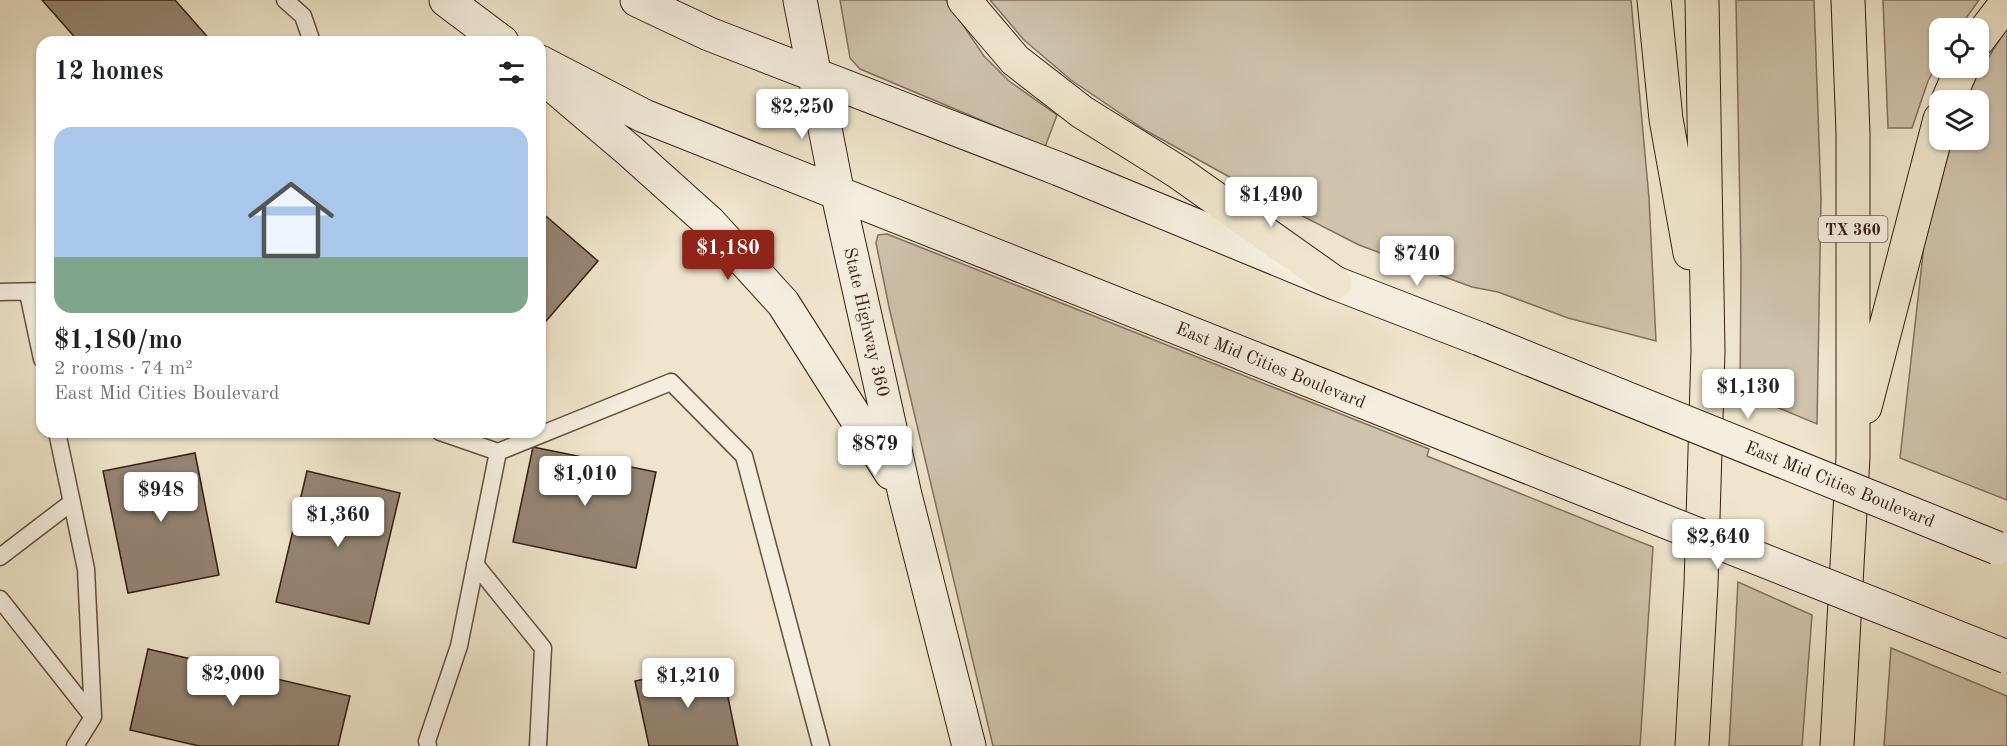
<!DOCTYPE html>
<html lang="en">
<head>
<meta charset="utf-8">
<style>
  body { margin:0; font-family:"Old Standard TT",serif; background:#f6f6f6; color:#202124; height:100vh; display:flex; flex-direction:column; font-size:22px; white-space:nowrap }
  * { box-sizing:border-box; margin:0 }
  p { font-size:20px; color:#757577 }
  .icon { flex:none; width:33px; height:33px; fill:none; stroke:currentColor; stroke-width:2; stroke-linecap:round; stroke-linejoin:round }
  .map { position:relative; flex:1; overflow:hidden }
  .panel { position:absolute; left:36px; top:36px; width:510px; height:402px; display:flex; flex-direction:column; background:#fff; border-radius:18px; box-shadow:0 2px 4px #0004 }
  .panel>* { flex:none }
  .fabs { position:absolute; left:1929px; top:18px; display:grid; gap:12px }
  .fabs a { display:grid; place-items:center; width:60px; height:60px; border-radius:12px; background:#fff; box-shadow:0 2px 4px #0004; font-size:30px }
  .price { position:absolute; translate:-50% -51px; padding:0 14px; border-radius:6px; background:#fff; color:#222; font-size:20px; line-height:39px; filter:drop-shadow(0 2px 3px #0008) }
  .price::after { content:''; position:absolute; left:50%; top:36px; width:18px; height:14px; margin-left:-9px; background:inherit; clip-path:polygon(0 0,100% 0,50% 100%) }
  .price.current { background:#8f2418; color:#fff }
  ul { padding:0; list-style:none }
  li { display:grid; align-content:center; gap:12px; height:318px; padding:0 18px }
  li span { display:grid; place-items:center; height:186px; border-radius:18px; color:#555 }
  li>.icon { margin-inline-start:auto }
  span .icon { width:108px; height:108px; fill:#fffc; stroke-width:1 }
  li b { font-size:26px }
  h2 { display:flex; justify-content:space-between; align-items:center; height:72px; padding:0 18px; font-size:26px }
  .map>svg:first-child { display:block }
  .green { fill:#cfc3ac; stroke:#82705f; stroke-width:1.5 }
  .building { fill:#958573; stroke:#341d12; stroke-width:1.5 }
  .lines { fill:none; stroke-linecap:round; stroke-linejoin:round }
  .lane-casing { stroke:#634f40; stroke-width:19 }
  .secondary-casing { stroke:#341d12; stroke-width:35 }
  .highway-casing { stroke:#341d12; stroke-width:35 }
  .lane { stroke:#f5eede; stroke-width:16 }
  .secondary { stroke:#f5eede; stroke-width:33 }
  .highway { stroke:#efe5cc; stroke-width:33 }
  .secondary-bridge-casing { stroke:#341d12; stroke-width:35; stroke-linecap:butt }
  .secondary-bridge { stroke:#f5eede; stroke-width:33 }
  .labels { text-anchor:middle; stroke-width:5; stroke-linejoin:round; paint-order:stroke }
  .shield { fill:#f5eede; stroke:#6e5c4f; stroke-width:1.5 }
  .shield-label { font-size:16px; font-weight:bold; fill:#341d12 }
  .street-label { font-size:18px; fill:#341d12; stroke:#f5eede }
</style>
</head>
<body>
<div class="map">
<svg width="2007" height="746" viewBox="0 0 2007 746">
  <rect width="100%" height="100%" fill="#efe5cc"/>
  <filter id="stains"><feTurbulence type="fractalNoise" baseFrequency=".00333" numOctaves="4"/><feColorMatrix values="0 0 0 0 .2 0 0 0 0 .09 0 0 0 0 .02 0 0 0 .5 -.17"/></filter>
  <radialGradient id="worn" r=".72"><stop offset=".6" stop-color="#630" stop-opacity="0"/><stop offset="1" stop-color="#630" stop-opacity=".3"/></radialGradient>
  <path class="green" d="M840,0H946L984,56L1009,81L1057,115L1045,147L860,69L850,58Z
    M990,0H1631L1649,198L1656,341L1568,318L1498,292L1472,287L1359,245L1269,199L1145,130L1071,80L1024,40Z
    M1736,0H1814L1821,198L1817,424L1740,392L1741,265Z
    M1883,0H1979L1959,28H1940L1939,61L1928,81L1912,128H1888Z
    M2007,28V500L1900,458L1924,245L1952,140H1978V100H1963L1964,96Z
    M887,234L1429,449L1427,456L1653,547L1640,746H993L889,307L876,243L878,235Z
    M1738,582L1812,615L1802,746H1729Z
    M1891,648L2007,696V746H1884Z"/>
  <path class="building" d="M42,0H175L212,42H79Z
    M540,211L598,261L540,328Z
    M533,447L656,472L636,568L513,542Z
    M195,453L219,575L128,593L103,471Z
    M307,471L400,493L369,624L276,602Z
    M148,649L350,696L338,746H199L130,730Z
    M721,663L738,746H649L635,681Z"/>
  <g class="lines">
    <g class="lane-casing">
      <path id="lane" d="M285,0L303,16L312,42
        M0,292L42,291
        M28,293L42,359
        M57,432L86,569L93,717L75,746
        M440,432L498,452
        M0,557L72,502
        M475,564L543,648L538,746
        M0,599L93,717
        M428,746L427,741L459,646L498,452L671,382L744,456L821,746"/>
    </g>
    <g class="secondary-casing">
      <path id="secondary" d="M446,0L502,42
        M637,0L709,34L1059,169L1335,283L1480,339
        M800,0L838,195L905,495L969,746
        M540,62L644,116L1447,435
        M544,78L631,152L709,222L783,303L891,473"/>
    </g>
    <g class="highway-casing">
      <path id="highway" d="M964,0L1015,60L1082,112L1178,172L1335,283
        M1654,0L1666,119L1690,253
        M1978,40L2007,2
        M1948,100L1962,68
        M1865,407L1940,119
        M1692,746L1701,585L1708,351L1702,0
        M1837,746L1853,457V133L1848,0"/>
    </g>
    <use href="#lane" class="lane"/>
    <use href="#secondary" class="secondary"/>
    <use href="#highway" class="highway"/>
    <g class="secondary-bridge-casing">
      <path id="secondary-bridge" d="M1480,339L1997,548
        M1447,435L2007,657"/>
    </g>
    <use href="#secondary-bridge" class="secondary-bridge"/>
  </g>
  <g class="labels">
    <rect class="shield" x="1818.5" y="216" width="69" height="26" rx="4.5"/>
    <g class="shield-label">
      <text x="1853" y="235">TX 360</text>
    </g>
    <g class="street-label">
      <text transform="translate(867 322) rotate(77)" y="6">State Highway 360</text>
      <text transform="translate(1271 365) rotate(22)" y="6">East Mid Cities Boulevard</text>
      <text transform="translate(1840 484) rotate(22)" y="6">East Mid Cities Boulevard</text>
    </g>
  </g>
  <rect width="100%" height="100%" filter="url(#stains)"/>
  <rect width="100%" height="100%" fill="url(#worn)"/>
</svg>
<div class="fabs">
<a><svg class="icon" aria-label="locate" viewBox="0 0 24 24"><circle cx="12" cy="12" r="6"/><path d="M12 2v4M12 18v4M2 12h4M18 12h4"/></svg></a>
<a><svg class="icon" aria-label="layers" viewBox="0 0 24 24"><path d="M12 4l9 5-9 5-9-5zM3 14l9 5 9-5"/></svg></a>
</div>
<b class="price" style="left:802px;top:140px">$2,250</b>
<b class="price" style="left:1271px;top:228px">$1,490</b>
<b class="price current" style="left:728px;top:281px">$1,180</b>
<b class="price" style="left:1417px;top:287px">$740</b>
<b class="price" style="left:1748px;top:420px">$1,130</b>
<b class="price" style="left:875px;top:477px">$879</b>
<b class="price" style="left:585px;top:507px">$1,010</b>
<b class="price" style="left:161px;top:523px">$948</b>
<b class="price" style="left:338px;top:548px">$1,360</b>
<b class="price" style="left:1718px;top:570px">$2,640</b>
<b class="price" style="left:233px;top:707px">$2,000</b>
<b class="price" style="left:688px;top:709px">$1,210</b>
<section class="panel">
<h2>12 homes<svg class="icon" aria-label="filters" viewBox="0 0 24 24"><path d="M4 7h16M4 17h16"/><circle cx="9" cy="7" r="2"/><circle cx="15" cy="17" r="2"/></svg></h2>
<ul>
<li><span style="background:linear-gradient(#a9c7e8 70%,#7fa58c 0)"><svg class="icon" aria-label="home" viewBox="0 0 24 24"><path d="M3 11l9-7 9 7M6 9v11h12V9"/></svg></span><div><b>$1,180/mo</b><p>2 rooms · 74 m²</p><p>East Mid Cities Boulevard</p></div></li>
</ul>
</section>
</div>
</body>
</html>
